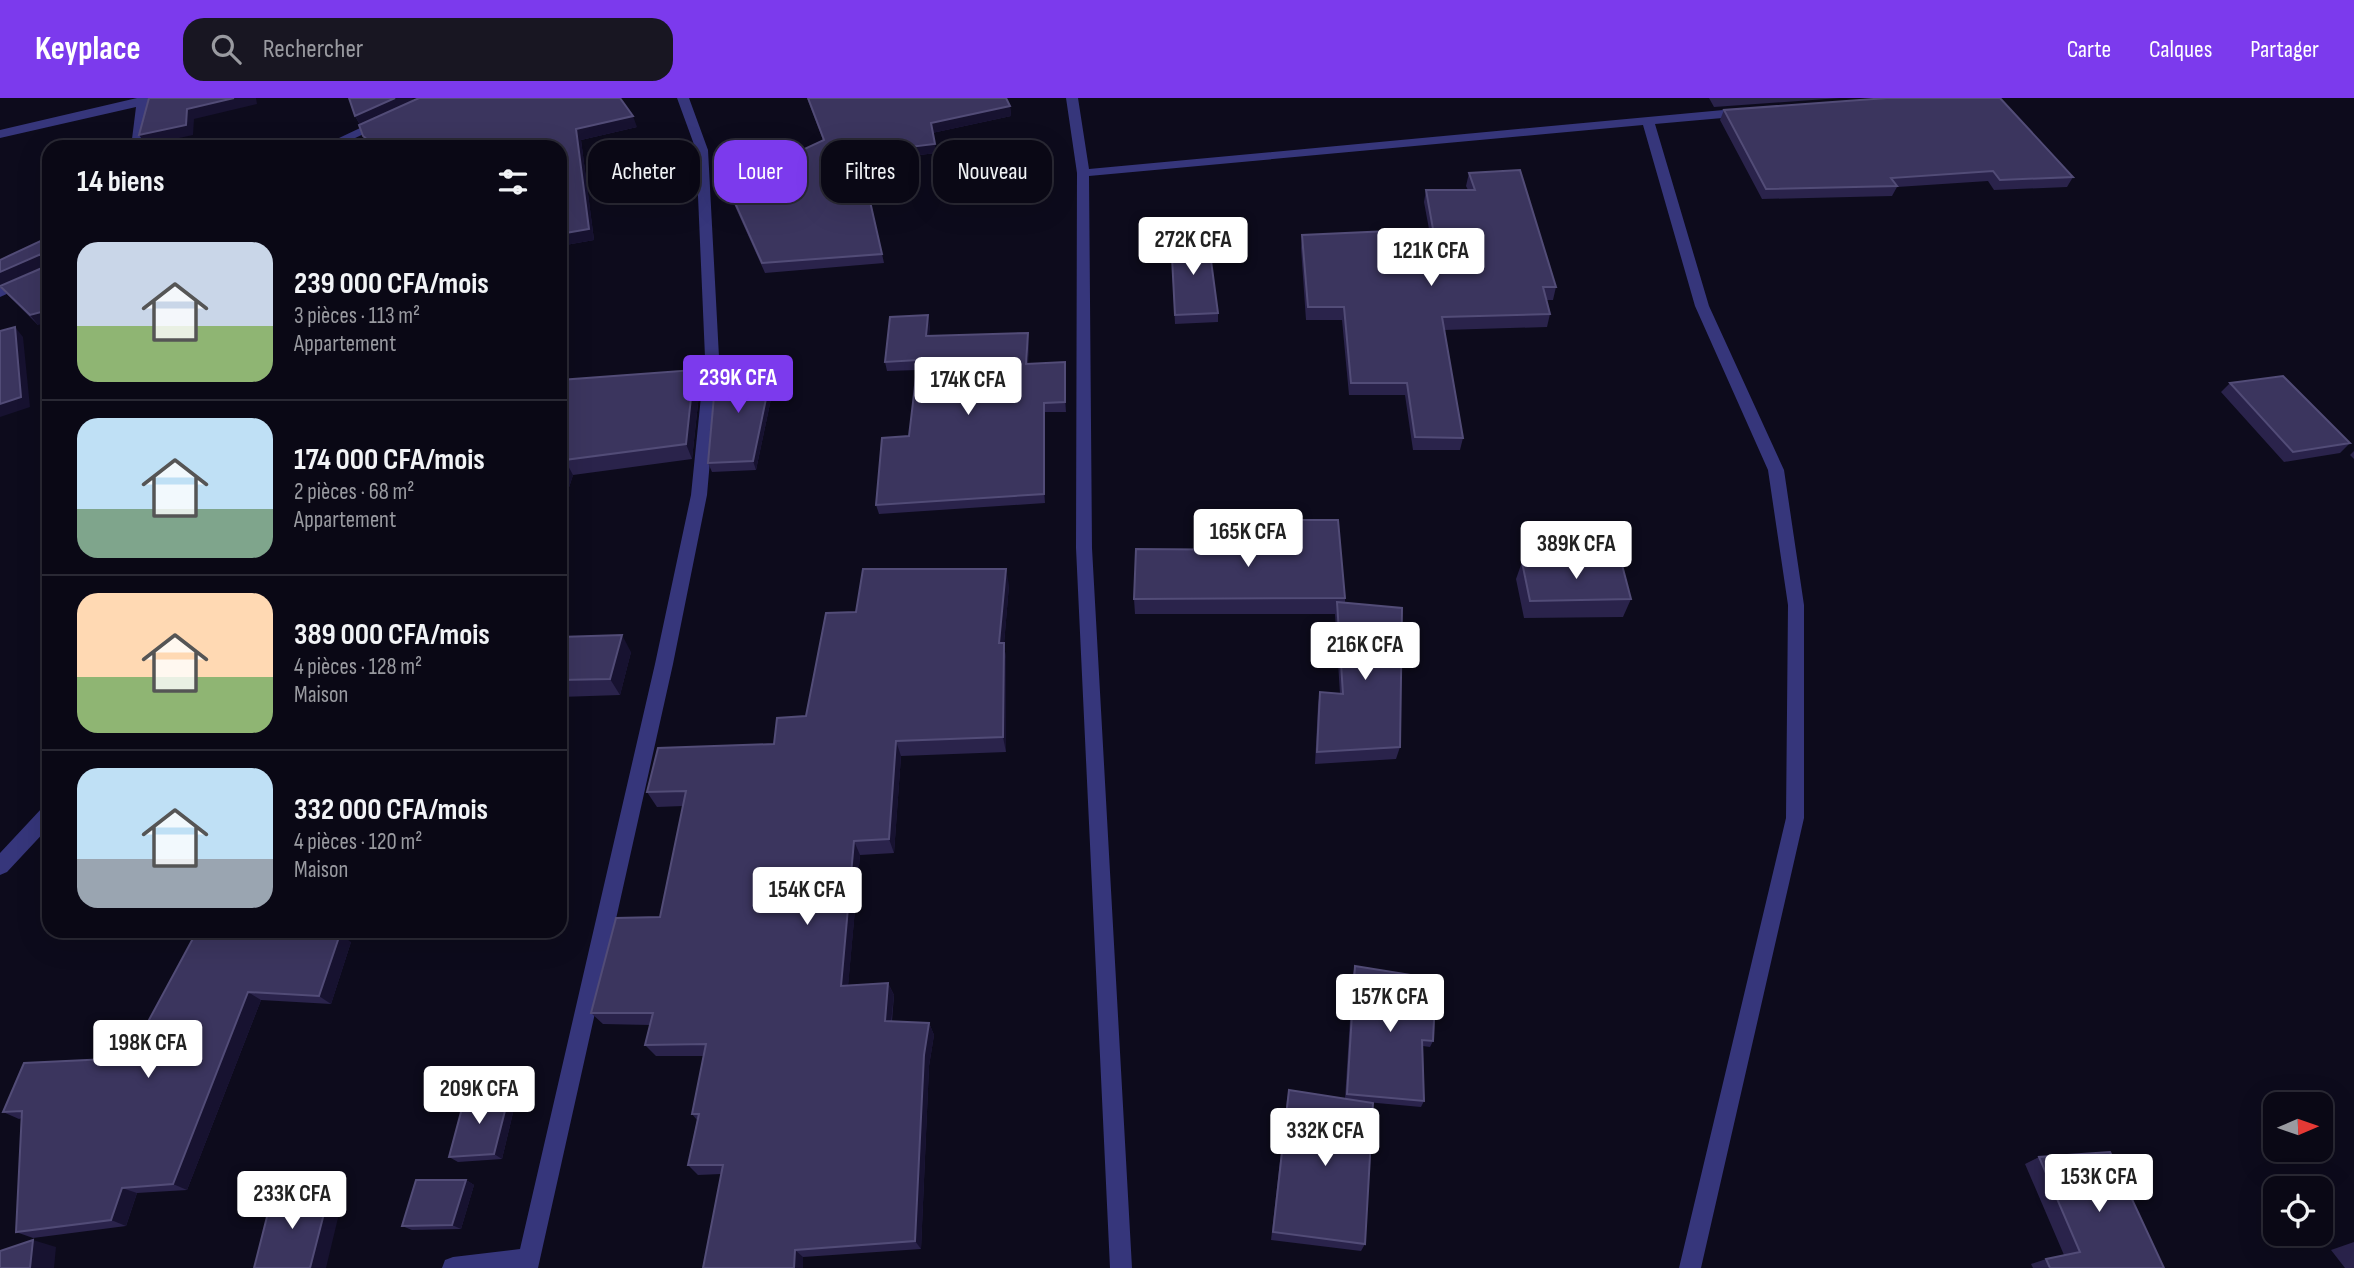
<!DOCTYPE html>
<html lang="fr">
<head>
<meta charset="utf-8">
<style>
  body { margin:0; font-family:"Sofia Sans Condensed",sans-serif; background:#181622; color:#f1f3f6; height:100vh; display:flex; flex-direction:column; font-size:26px; white-space:nowrap }
  * { box-sizing:border-box; margin:0 }
  p { font-size:23px; color:#999aa0 }
  .icon { flex:none; width:38px; height:38px; fill:none; stroke:currentColor; stroke-width:2; stroke-linecap:round; stroke-linejoin:round }
  .map { position:relative; flex:1; overflow:hidden }
  .side { position:absolute; left:42px; top:42px; width:525px; height:798px; display:flex; flex-direction:column; background:#0a0815; border-radius:21px; box-shadow:0 7px 28px #0002,0 0 0 2px #2a2934 }
  .side>* { flex:none }
  .hud { position:absolute; left:588px; top:42px; width:665px; height:63px; display:flex; gap:14px }
  .needle { width:46px; rotate:88deg }
  .fabs { position:absolute; left:2263px; top:994px; display:grid; gap:14px }
  .fabs a { display:grid; place-items:center; width:70px; height:70px; border-radius:14px; background:#0a0815; box-shadow:0 7px 28px #0002,0 0 0 2px #2a2934; font-size:35px }
  .price { position:absolute; translate:-50% -60px; padding:0 16px; border-radius:7px; background:#fff; color:#222; font-size:23px; line-height:46px; filter:drop-shadow(0 2px 4px #0008) }
  .price::after { content:''; position:absolute; left:50%; top:42px; width:21px; height:16px; margin-left:-10px; background:inherit; clip-path:polygon(0 0,100% 0,50% 100%) }
  .price.on { background:#7c3aed; color:#fff }
  ul { padding:0; list-style:none }
  li { display:flex; align-items:center; gap:21px; height:175px; padding:0 35px }
  li+li { border-top:2px solid #2a2934 }
  li span { display:grid; place-items:center; flex:none; width:196px; height:140px; border-radius:21px; color:#555 }
  li>.icon { margin-inline-start:auto }
  span .icon { width:84px; height:84px; fill:#fffc; stroke-width:1 }
  li b { font-size:30px }
  h2 { display:flex; justify-content:space-between; align-items:center; height:84px; padding:0 35px; font-size:30px }
  .chip { padding:0 24px; border-radius:21px; background:#0a0815; box-shadow:0 7px 28px #0002,0 0 0 2px #2a2934; font-size:24px; line-height:63px }
  .chip.on { background:#7c3aed; color:#fff }
  header { display:flex; align-items:center; gap:42px; box-sizing:border-box; height:98px; padding:0 35px; background:#7c3aed; color:#fff }
  header strong { font-size:33px }
  nav { display:flex; gap:38px; margin-inline-start:auto; font-size:24px }
  .search { width:490px; height:63px; background:#181622; display:flex; align-items:center; gap:18px; box-sizing:border-box; padding:0 24px; border-radius:21px; color:#999aa0; font-size:26px }
  .map>svg:first-child { display:block }
  .lines { fill:none; stroke-linecap:round; stroke-linejoin:round }
  .minor { fill:#36367b; fill-rule:evenodd }
  .wall { fill:#2a234b }
  .shaded-wall { fill:#171230 }
  .building { fill:#3b355e; stroke:#524c77; stroke-width:2 }
</style>
</head>
<body>
<header>
<strong>Keyplace</strong>
<div class="search"><svg class="icon" aria-label="search" viewBox="0 0 24 24"><circle cx="10" cy="10" r="6"/><path d="M15 15l6 6"/></svg>Rechercher</div>
<nav><a>Carte</a><a>Calques</a><a>Partager</a></nav>
</header>
<div class="map">
<svg width="2354" height="1170" viewBox="0 0 2354 1170">
  <rect width="100%" height="100%" fill="#0d0b1c"/>
  <g class="lines">
    <path class="minor" d="M137,0H165L148,6L143,49H131L136,9L0,40V32Z
      M677,0H689L708,52L719,259L707,397L673,566L538,1170H442L445,1162L453,1159L520,1151L655,566L691,397L705,259L696,52Z
      M1066,0H1078L1089,71L1745,10L1751,14L1745,18L1655,26L1709,208L1784,372L1804,507V720L1701,1170H1679L1786,720L1788,507L1768,372L1695,208L1643,27L1089,78L1092,450L1132,1170H1110L1076,450L1077,75Z
      M377,22L387,25L336,49H320Z
      M49,168V177L0,199V190Z
      M49,708V729L7,774L0,777V755L42,710Z"/>
  </g>
  <path class="wall" d="M349,0H412L413,3L637,29L581,42L594,142L560,148V49H369L363,38L360,27L355,18Z
    M807,0H1006L1010,8L1011,18L932,35L936,55L862,64L884,165L765,175L730,97L727,87L823,42Z
    M1709,0H1840L1714,9Z
    M1724,12L2073,79L2067,89L1994,92L1988,83L1897,89L1892,98L1762,101L1720,22Z
    M1469,75L1556,189L1553,202H1546L1550,216L1547,229L1444,232L1463,340L1460,352H1413L1405,297H1349L1342,222H1306L1301,150L1302,137L1429,131L1424,104L1426,92H1468L1466,88Z
    M49,139L38,227L0,189L42,170Z
    M1171,150L1218,215V224L1175,226Z
    M930,227L929,238L1029,244L1028,266L1066,274V314H1045V405L879,416L876,407L909,338L917,272L887,273L885,264Z
    M694,272L700,287L692,361L573,377L560,417V282Z
    M772,272L775,282L756,372L712,374L708,365Z
    M2230,285L2350,345L2340,355L2284,364L2221,294Z
    M2354,353V361L2350,357Z
    M1286,422L1345,500V505L1400,649L1396,661L1315,666L1318,607L1320,594L1340,596L1335,516H1135L1134,501L1286,452L1285,438Z
    M1522,464L1631,501L1623,519L1524,520L1516,481Z
    M1009,487L1004,546L1006,561V654L901,658L894,755L860,757L848,887L888,885L894,897L892,923L929,925L934,937L929,968L921,1151L803,1159V1170H703L721,1076L698,1077L688,1067L697,1022L692,1016L704,958H656L645,947L650,927L603,926L591,915L660,819L683,708L657,709L647,694L774,646L806,618L856,514Z
    M560,539L631,554L620,597L560,599Z
    M289,833H295L302,838L351,844L331,906L261,902L187,1092L137,1095L126,1128L33,1140L16,1134L22,1020L19,1021L3,1014L136,946Z
    M1355,868L1433,943L1430,949L1423,948L1424,1003L1421,1009L1366,1004L1365,1146L1361,1153L1271,1142L1287,1002L1289,992L1345,1001L1353,875Z
    M509,997L516,1002L502,1061L458,1064L449,1059Z
    M2039,1059L2164,1170H2033L2031,1166L2046,1161L2064,1157L2025,1066Z
    M466,1082L474,1087L461,1131L412,1132L402,1128Z
    M2354,1144V1170H2345L2331,1152Z"/>
  <path class="shaded-wall" d="M234,0H256L257,6L194,21L193,37L146,47L139,37L187,11Z
    M395,0H412L414,4L361,28L355,18Z
    M1010,8L1011,18L932,35L931,25Z
    M633,18L637,29L581,42L594,142L560,148V136L576,31Z
    M935,46L936,55L861,64L859,55Z
    M41,156L49,166L0,188V174Z
    M49,212V224L38,227L30,217Z
    M928,217L930,227L928,248L926,238Z
    M15,229L23,239L30,309L0,319V306Z
    M1028,235L1029,244L1027,275L1026,266Z
    M1065,264L1066,274V314L1065,304Z
    M694,272L700,287L692,361L686,346Z
    M772,272L775,282L756,372L753,363Z
    M1044,305L1045,314V405L1044,396Z
    M565,362L573,377L560,417V377Z
    M1006,471L1009,487L1004,546L1006,561V654L1003,639L999,545Z
    M622,537L631,554L620,597L610,581Z
    M896,643L901,658L894,755L889,741Z
    M854,743L860,757L847,900L841,888Z
    M289,833H295L302,838L287,839Z
    M340,836L351,844L331,906L319,898Z
    M888,885L894,897L890,934L885,923Z
    M248,894L261,902L187,1092L173,1086Z
    M929,925L934,937L929,968L921,1151L915,1143L924,957Z
    M509,997L516,1002L502,1061L494,1056Z
    M466,1082L474,1087L461,1131L452,1127Z
    M122,1090L137,1095L126,1128L111,1122Z
    M330,1092L343,1099L326,1170H310Z
    M33,1142L56,1149L54,1170H30Z
    M795,1152L803,1159V1170H794Z"/>
  <path class="building" d="M149,0H234L187,11L186,27L139,37Z
    M349,0H395L355,18Z
    M419,0H620L633,18L576,31L589,131L560,136V49H376L363,38L359,27Z
    M808,0H1006L1010,8L931,25L935,46L859,55L882,156L762,165L727,87L824,42Z
    M1887,0H2000L2073,79L2000,82L1993,73L1891,80L1897,88L1766,91L1724,12Z
    M1520,72L1556,189H1543L1550,216L1442,219L1463,340L1415,339L1407,285H1351L1344,209H1308L1302,137L1433,131L1426,92H1475L1469,75Z
    M49,139V212L30,217L0,188L42,170L41,156L0,174V162Z
    M1171,140H1208L1218,215L1175,217Z
    M928,217L926,238L1028,235L1026,266L1065,264V304L1044,305V396L876,407L882,340L909,338L918,262L885,264L890,219Z
    M15,229L21,299L0,306V233Z
    M694,272L686,346L565,362L560,377V282Z
    M772,272L753,363L708,365L716,276Z
    M2283,278L2350,345L2293,354L2230,285Z
    M1286,422H1338L1345,500L1134,501L1136,451L1289,452Z
    M1621,463L1631,501L1530,503L1522,464Z
    M863,471H1006L999,545H1004L1003,639L896,643L889,741L854,743L841,888L888,885L885,923L929,925L924,957L915,1143L795,1152L794,1170H703L723,1067H688L699,1016H692L706,946L645,947L653,915H591L616,820L660,819L686,693L647,694L658,650L774,646L777,620L806,618L826,515L856,514Z
    M1337,504L1402,510L1400,649L1317,654L1320,594L1343,596Z
    M622,537L610,581L560,582V539Z
    M197,833H289L287,839L340,836L319,898L248,894L173,1086L122,1090L111,1122L16,1134L22,1013L3,1014L24,965L108,961L114,947L136,946Z
    M1355,868L1436,881L1433,943L1422,942L1424,1003L1347,996Z
    M1289,992L1373,1005L1365,1146L1273,1134Z
    M509,997L494,1056L449,1059L465,999Z
    M2110,1054L2164,1170H2050L2046,1161L2080,1154L2039,1059Z
    M416,1082H466L452,1127L402,1128Z
    M330,1092L310,1170H254L272,1099Z
    M33,1142L30,1170H0V1153Z"/>
</svg>
<div class="fabs">
<a><svg class="needle" viewBox="-14 -14 28 28"><path d="M0-13l5 13h-10z" fill="#e53935"/><path d="M0 13l5-13h-10z" fill="#999aa0"/></svg></a>
<a><svg class="icon" aria-label="locate" viewBox="0 0 24 24"><circle cx="12" cy="12" r="6"/><path d="M12 2v4M12 18v4M2 12h4M18 12h4"/></svg></a>
</div>
<b class="price" style="left:1193px;top:179px">272K CFA</b>
<b class="price" style="left:1431px;top:190px">121K CFA</b>
<b class="price on" style="left:738px;top:317px">239K CFA</b>
<b class="price" style="left:968px;top:319px">174K CFA</b>
<b class="price" style="left:1248px;top:471px">165K CFA</b>
<b class="price" style="left:1576px;top:483px">389K CFA</b>
<b class="price" style="left:1365px;top:584px">216K CFA</b>
<b class="price" style="left:807px;top:829px">154K CFA</b>
<b class="price" style="left:1390px;top:936px">157K CFA</b>
<b class="price" style="left:148px;top:982px">198K CFA</b>
<b class="price" style="left:479px;top:1028px">209K CFA</b>
<b class="price" style="left:1325px;top:1070px">332K CFA</b>
<b class="price" style="left:2099px;top:1116px">153K CFA</b>
<b class="price" style="left:292px;top:1133px">233K CFA</b>
<div class="hud">
<a class="chip">Acheter</a>
<a class="chip on">Louer</a>
<a class="chip">Filtres</a>
<a class="chip">Nouveau</a>
</div>
<section class="side">
<h2>14 biens<svg class="icon" aria-label="filters" viewBox="0 0 24 24"><path d="M4 7h16M4 17h16"/><circle cx="9" cy="7" r="2"/><circle cx="15" cy="17" r="2"/></svg></h2>
<ul>
<li><span style="background:linear-gradient(#c9d6e8 60%,#8fb573 0)"><svg class="icon" aria-label="home" viewBox="0 0 24 24"><path d="M3 11l9-7 9 7M6 9v11h12V9"/></svg></span><div><b>239 000 CFA/mois</b><p>3 pièces · 113 m²</p><p>Appartement</p></div></li>
<li><span style="background:linear-gradient(#bfe0f5 65%,#7fa58c 0)"><svg class="icon" aria-label="home" viewBox="0 0 24 24"><path d="M3 11l9-7 9 7M6 9v11h12V9"/></svg></span><div><b>174 000 CFA/mois</b><p>2 pièces · 68 m²</p><p>Appartement</p></div></li>
<li><span style="background:linear-gradient(#ffd9b3 60%,#8fb573 0)"><svg class="icon" aria-label="home" viewBox="0 0 24 24"><path d="M3 11l9-7 9 7M6 9v11h12V9"/></svg></span><div><b>389 000 CFA/mois</b><p>4 pièces · 128 m²</p><p>Maison</p></div></li>
<li><span style="background:linear-gradient(#bfe0f5 65%,#9aa5b1 0)"><svg class="icon" aria-label="home" viewBox="0 0 24 24"><path d="M3 11l9-7 9 7M6 9v11h12V9"/></svg></span><div><b>332 000 CFA/mois</b><p>4 pièces · 120 m²</p><p>Maison</p></div></li>
</ul>
</section>
</div>
</body>
</html>
